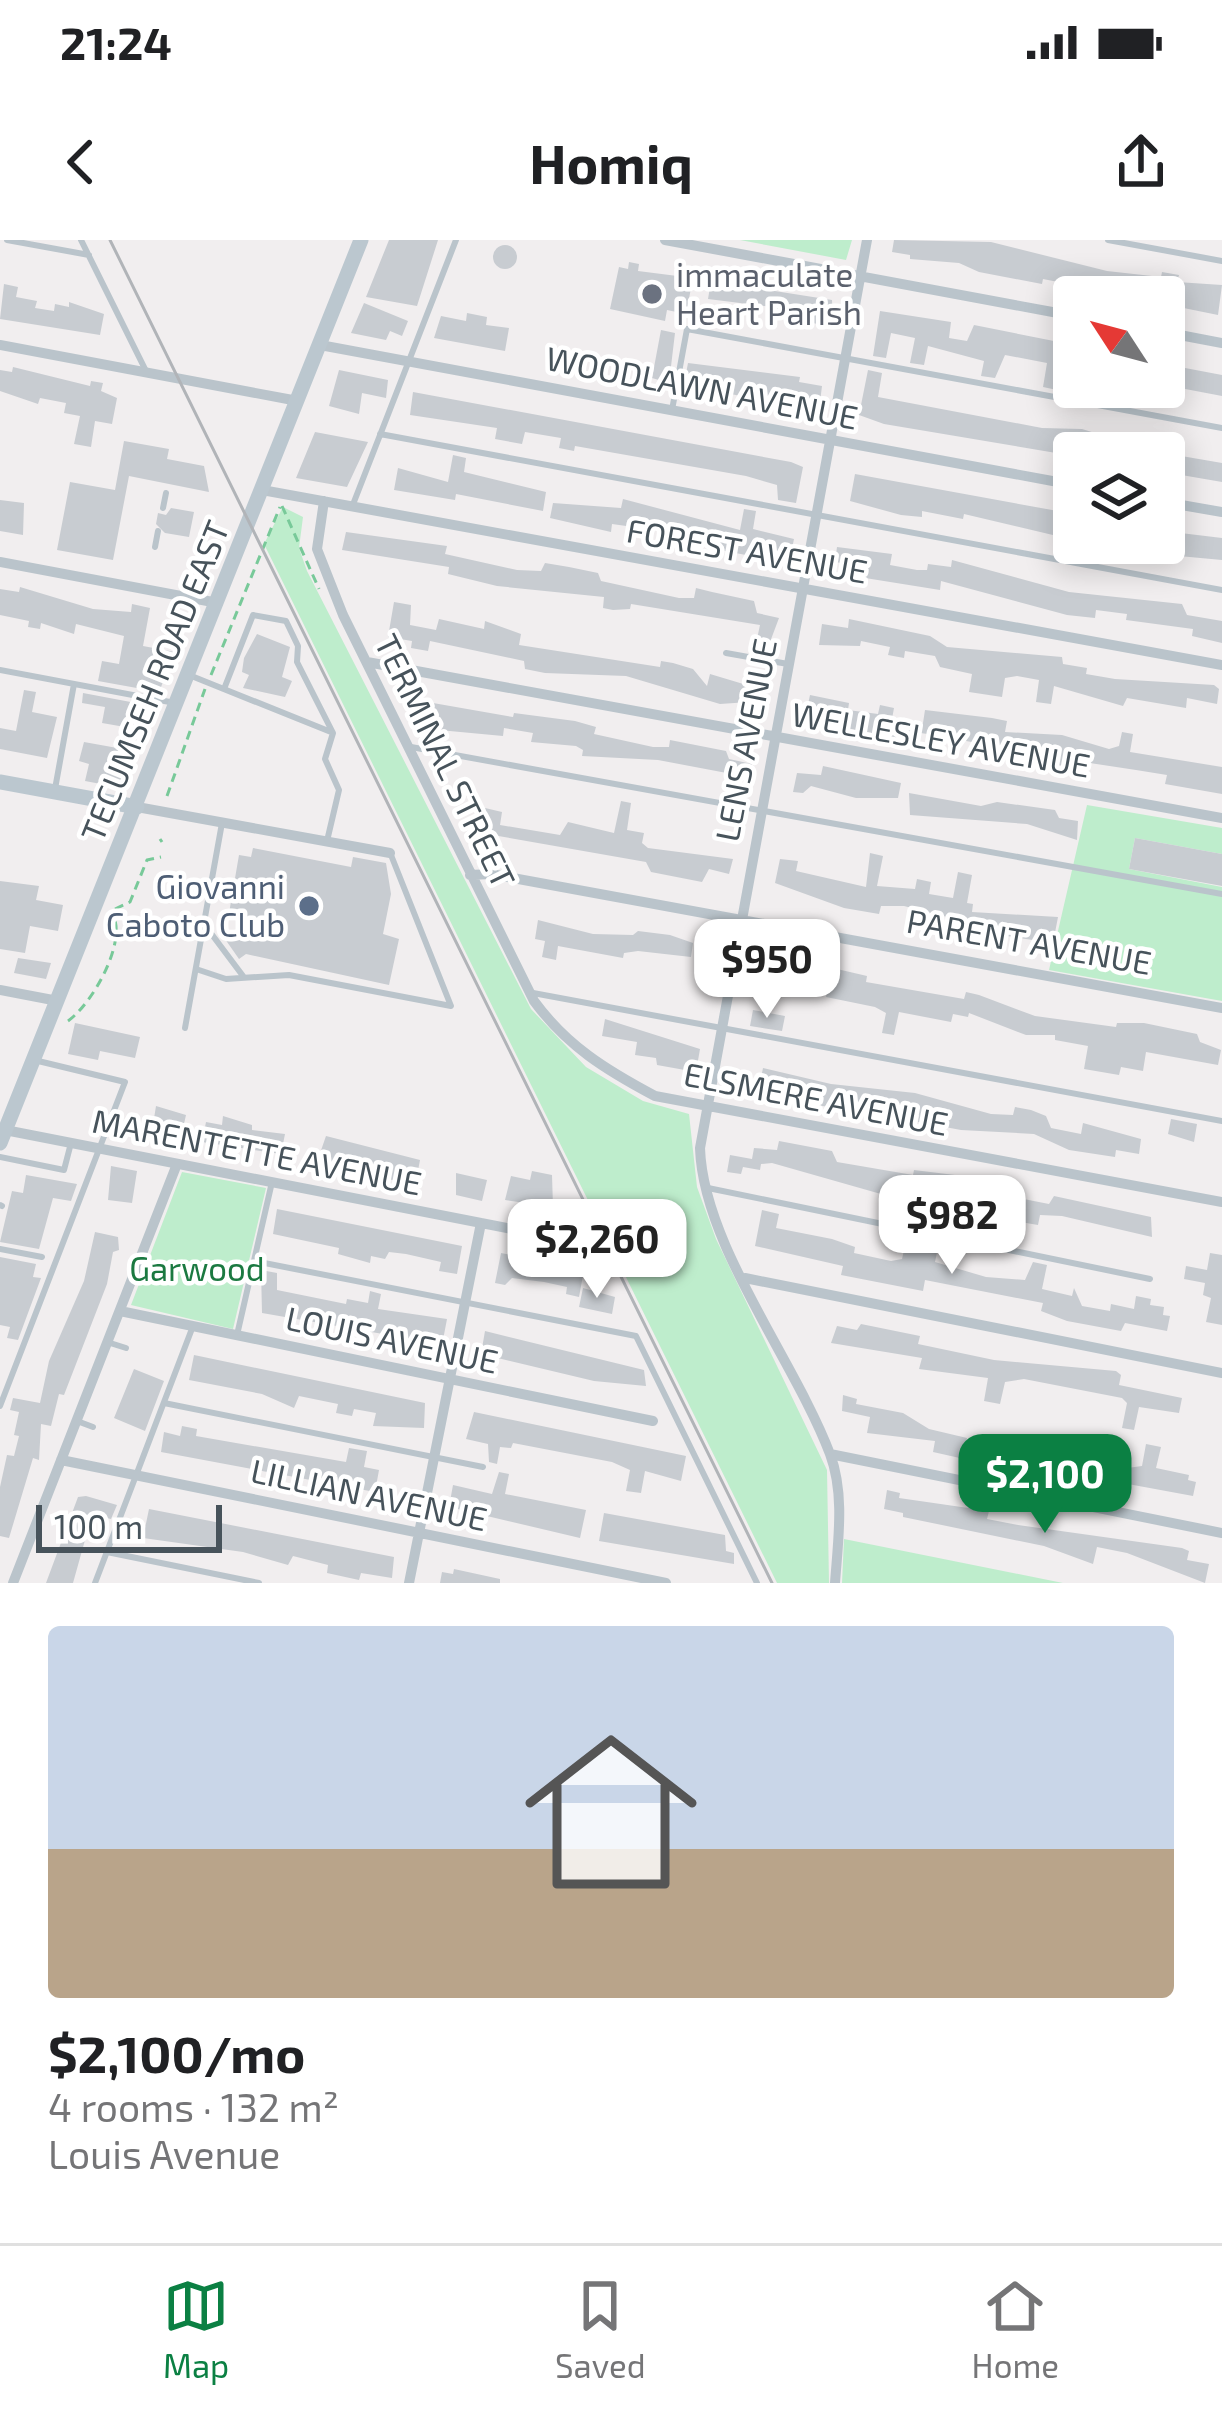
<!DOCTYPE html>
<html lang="en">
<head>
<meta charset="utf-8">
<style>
  body { margin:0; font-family:"Exo 2",sans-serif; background:#f6f6f6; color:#202124; height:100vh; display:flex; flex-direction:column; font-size:45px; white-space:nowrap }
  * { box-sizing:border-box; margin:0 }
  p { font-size:39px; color:#757577 }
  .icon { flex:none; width:66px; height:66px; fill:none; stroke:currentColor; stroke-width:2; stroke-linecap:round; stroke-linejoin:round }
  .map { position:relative; height:1343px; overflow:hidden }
  .panel { display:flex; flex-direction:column; background:#fff; flex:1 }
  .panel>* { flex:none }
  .needle { width:78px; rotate:306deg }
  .buttons { position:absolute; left:1053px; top:36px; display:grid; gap:24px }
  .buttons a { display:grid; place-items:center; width:132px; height:132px; border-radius:12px; background:#fff; box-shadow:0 6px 30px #0003; font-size:60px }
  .scale { position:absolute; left:36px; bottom:30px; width:186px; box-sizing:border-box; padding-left:12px; border:6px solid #47535b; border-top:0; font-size:33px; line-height:42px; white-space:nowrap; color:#47535b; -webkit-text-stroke:9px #fff; paint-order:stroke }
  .price { position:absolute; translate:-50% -102px; padding:0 27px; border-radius:24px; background:#fff; color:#222; font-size:39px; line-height:78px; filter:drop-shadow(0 3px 6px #0008) }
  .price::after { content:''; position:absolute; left:50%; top:72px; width:36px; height:27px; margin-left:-18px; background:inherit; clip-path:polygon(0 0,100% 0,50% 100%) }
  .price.selected { background:#0b8043; color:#fff }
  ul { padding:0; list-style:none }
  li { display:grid; align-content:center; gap:24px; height:636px; padding:0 48px }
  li+li { border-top:3px solid #e0e0e0 }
  li span { display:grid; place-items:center; height:372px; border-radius:12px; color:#555 }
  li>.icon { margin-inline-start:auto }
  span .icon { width:216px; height:216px; fill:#fffc; stroke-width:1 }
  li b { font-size:51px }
  .status { display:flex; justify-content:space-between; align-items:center; height:84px; padding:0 60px; background:#fff; direction:ltr }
  .status svg { height:33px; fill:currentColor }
  header { display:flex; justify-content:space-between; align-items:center; height:156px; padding:0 48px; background:#fff; font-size:54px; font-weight:700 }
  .tabs { display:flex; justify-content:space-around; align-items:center; height:168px; border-top:3px solid #e0e0e0; background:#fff; font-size:33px; color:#757577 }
  .tabs a { display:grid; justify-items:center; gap:6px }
  .tabs .selected { color:#0b8043 }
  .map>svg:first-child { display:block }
  .green { fill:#beedcc }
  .building { fill:#c8ccd1 }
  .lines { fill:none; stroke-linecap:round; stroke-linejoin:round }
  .path { stroke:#78c999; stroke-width:3; stroke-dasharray:9 6; stroke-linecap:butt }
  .lane { stroke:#bac4cb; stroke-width:6 }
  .street { stroke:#bac4cb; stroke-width:10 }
  .secondary { stroke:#bbc7cf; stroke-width:15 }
  .rail { stroke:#b1b4b8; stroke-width:3 }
  .worship-dot { fill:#6b7280; stroke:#fff; stroke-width:4.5 }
  .service-dot { fill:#5c6f8a; stroke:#fff; stroke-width:4.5 }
  .labels { text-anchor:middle; stroke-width:9; stroke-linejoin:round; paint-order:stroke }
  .worship-label { font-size:33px; fill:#5b616d; stroke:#fff; text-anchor:start }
  .street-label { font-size:33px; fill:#47535b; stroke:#fff }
  .service-label { font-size:33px; fill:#4e5e75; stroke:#fff; text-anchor:end }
  .park-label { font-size:33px; fill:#1b7941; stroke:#fff }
</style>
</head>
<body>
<div class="status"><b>21:24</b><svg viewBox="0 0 49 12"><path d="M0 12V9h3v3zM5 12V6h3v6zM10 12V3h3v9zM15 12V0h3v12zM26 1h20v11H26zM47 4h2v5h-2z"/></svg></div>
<header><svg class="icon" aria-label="back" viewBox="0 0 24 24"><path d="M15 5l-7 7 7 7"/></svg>Homiq<svg class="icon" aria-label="share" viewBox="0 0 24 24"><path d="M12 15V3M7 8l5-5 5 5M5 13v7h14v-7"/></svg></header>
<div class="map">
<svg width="1222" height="1343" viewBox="0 0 1222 1343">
  <rect width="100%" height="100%" fill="#f1eeef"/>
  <path class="green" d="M740,0H852L846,20Z
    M283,267L303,277L299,308L307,331L531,769L586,827L643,861L689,874L697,947L716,999L827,1230L829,1343H777L264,304Z
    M1087,565L1222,588V614L1135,598L1129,629L1222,647V761L1049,730Z
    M182,932L266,948L233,1089L131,1065Z
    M844,1299L1063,1343H842Z"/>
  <path class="building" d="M389,0H438L417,66L366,57Z
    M894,0L991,2L1107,31L1161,37L1162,32L1179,35L1177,42L1222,45L1218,75L1164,64V57H1134L1043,39L1042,44L979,32L959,23L910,19V15L892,12Z
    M493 17a12 12 0 1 1 24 0a12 12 0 1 1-24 0Z
    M629,22L639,24L638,31L693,38L686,74L667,70L665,81L610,69L619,27L628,29Z
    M711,41L832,60L833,87L772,75L773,67L708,59Z
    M4,44L18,47L16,57L37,61L35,68L54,71L55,64L69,67V62L104,74L100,95L0,79Z
    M364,63L408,81L402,96L390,91L386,100L351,93Z
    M880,71L951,82L949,98L967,101L974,85L1074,105L1072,123L1063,121L1057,150L1043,147L1047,123L1005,115L995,138L981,136L984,121L928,106L924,125L910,123L915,98L891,93L886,118L873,116Z
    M467,73L487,77L486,85L509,88L505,111L434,98L441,76L466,81Z
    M661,90L675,93L669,143L652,138Z
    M688,123L800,137L799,142L822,146L820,162L818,168L793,167L684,144Z
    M1164,124L1222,135V156L1180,148L1178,156L1164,153Z
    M13,127L90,146L91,141L103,143L101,151L117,158L112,184L95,181L91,207L74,204L80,176L64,173L66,163L40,158L38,164L0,151V130L12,132Z
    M339,130L388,140L386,158L362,153L359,174L329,166Z
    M868,130L882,133L878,157L1042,188L1082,189L1124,202L1122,213L1074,216L884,184L859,175Z
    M413,152L791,222L803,227L796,263L778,260L777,245L746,236L575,206L574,211L559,208L561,198L525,192L522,204L495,199L497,188L410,175Z
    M315,192L368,202L347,247L296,238Z
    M124,201L169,209L167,219L204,226L209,252L129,236L113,320L57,310L70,242L115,250Z
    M1164,213L1222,223V242L1164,232Z
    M453,215L466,218L464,232L546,252L543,271L456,254L455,260L394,250L398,228L448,242Z
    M855,234L1074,274V300L964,274L963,279L922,271V277L901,275L850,261Z
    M623,259L740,290L744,269L756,271L753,289L794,299L791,313L769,311L761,318L705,307L691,295L612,284L611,292L550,278L553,263L621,268Z
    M0,260L24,263L23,295L0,291Z
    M171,268L194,272L189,297L165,293L156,284L158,273L166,275Z
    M1164,291L1222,298V320L1157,314Z
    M346,292L447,306L445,314L517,330L541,331L545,323L569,327L598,333L601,341L679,358H694L696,348L712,352L754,361L757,373L779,378L770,402L757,399L760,385L631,364L630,369L613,370L603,368L604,357L497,346L448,334L449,327L342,310Z
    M837,307L892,314L890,325L917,330H927L928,324L951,327L952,320L1069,352L1182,364L1187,375L1222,381V403L1192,396L1193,389L1126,380L1127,374L1096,370L1095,378L1067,375L941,341L940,350L859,337V326L835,322Z
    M20,347L93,369L131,372L132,364L150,368L143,406L175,412L159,452L98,441L102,421L119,424L124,396L76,384L74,394L41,383L40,389L28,387L29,381L0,375V349L19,352Z
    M394,362L411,365L410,385L436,390L439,379L484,389L485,381L521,394L519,405L660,427L661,421L673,423L693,429L707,446L710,434L750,446L751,438L767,441L763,461L720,464L626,436L545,433L525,429L524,421L430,401L428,411L411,408L412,401L388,397Z
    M849,379L930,396L947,407L1062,417L1063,424L1087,428L1086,434L1115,439L1214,445L1219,449L1217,464L1187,458L1186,468L1127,458L1123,466L1054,446L1051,464L1036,462L1039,440L1017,436L1005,438L1002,457L969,452L972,434L940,427L935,416L905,411L904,418L888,415L890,407L861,401L860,406L819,405L822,384L848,388Z
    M257,394L290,407L282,437L292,441L285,457L243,448L249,435L242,432L244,418Z
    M24,450L36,452L32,472L57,477L47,518L0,509V488L16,491Z
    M83,453L136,463L134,474L125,487L102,483L105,467L82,463Z
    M810,455L849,463L848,470L878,474L880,465L894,468L892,479L923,483L925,470L992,478L1007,481L1005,492L1062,495L1109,509L1119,506L1122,492L1133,494L1130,512L1222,527V554L1165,544L1167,535L1136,530L1070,520L1066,526L1040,523L1011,518L1008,509L935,495L913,492L909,500L830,485L832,477L807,469Z
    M433,463L513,477L514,473L575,481L596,487L594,494L653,507H669L670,500L726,511L729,519L752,524L749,540L731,542L732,534L658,520L582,516L583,510L576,506L531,502L533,493L504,488L503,496L439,490L422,484L426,465Z
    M84,502L134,511L117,547L85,541L89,524L79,521Z
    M823,526L901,543L898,558H856L811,546L803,553L793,552L797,533L821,535Z
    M909,553L981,566L997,562L1055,570L1059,578L1078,581L1077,600L1027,584L910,575Z
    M621,561L631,563L627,590L644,593L642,603L648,608L733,619L729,634L709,629L702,642L651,632L646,622L481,593L485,568L502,572L500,585L560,595L568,582L614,593Z
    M1135,598L1222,614V646L1129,629Z
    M253,608L351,627L353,617L386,623L391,654L383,694L399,699L389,745L246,714L239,719L225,699L250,682L228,679L239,615L251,617Z
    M870,613L883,616L877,646L915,649L917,639L931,642L929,654L953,658L958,632L972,635L967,663L973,664L972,672L1058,677L1053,703L954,688L955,679L904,666H881L879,674L844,668L775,643L780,619L798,621L796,631L866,647Z
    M0,641L39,646L36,660L63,665L58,691L30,686L25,713L0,709Z
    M538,680L593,694L633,695L638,691L670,695L693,703L691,717L638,711L624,713L623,718L558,706L556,720L542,717L545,701L535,699Z
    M18,718L51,723L46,739L14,733Z
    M790,718L867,736L866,742L964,759L966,752L979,755L1035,776L1116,787L1117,783H1144L1197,794L1200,802L1221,810L1218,825L1146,812L1143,831L1121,827L1119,835L1084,829L1088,806L1055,800V795H1026L969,773L968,777L953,774L951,782L899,772L894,795L882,793L886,773L875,767L826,757L827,752L811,749L812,742L791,738L787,747L758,740L761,724L785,729Z
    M753,770L785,776L782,791L750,786Z
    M605,779L700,809L696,832L657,825L656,818L635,815L637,802L602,796Z
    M75,783L140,797L135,818L100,811L98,820L68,814Z
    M763,828L831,844L915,853L991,874L1013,875L1015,867L1031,870L1046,876L1051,888L1081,894L1083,883L1141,899L1139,914L1116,910L1115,917L1069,910L1034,894L961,890L918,882L919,875L844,860L842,869L784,860L783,848L760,843Z
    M156,866L186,875L181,897L152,891Z
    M223,876L252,885V890L285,894L281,914L202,902L206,882L222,885Z
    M1171,879L1197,884L1194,902L1168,894Z
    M326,896L420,920L415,946L370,934V930L323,926L317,922Z
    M779,901L832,911L837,922L913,935L914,930L963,936L972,938V949L1049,964L1054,956L1151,977L1152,997L1062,976L1040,975L1038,985L1015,981L1014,988L1003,985L1000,974L978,970L979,964L964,957L904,952L902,960L772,923L761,924L760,930L743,927L741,934L727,932L730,915L752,919L754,908L777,910Z
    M111,926L137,931L132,963L108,960Z
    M532,931L552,935L553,967L505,960L511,936L530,940Z
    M456,933L487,940L482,961L456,955Z
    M26,935L77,944L71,961L53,958L39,1009L0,1002L12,951L23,953Z
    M277,969L462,1006L457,1034L439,1031L441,1022L406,1014L389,1012L385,1019L371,1016L370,1023L338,1014L339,1008L273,994Z
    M762,970L779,974L776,988L832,999L855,1007L854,1013L891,1021L902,1019L907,997L939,1003L935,1022L986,1037L1025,1040L1033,1022L1047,1025L1042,1049L1072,1056L1074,1048L1082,1066L1110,1071L1111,1064L1134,1069L1136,1056L1151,1059L1150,1065L1164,1067L1163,1075L1170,1076L1167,1091L1125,1083L1121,1091L1067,1081L1041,1071L1043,1063L925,1040L923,1051L841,1035L843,1026L755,1006Z
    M95,992L118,997L119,1010L113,1012L107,1044L64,1155L59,1154L51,1186L41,1184L39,1220L33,1218L9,1298L0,1296V1247L7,1215L14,1216L19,1196L14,1195L19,1172L10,1170L13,1158L40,1163L49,1121L84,1041Z
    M501,1013L584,1030L579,1057L566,1054L567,1047L544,1042L512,1038L505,1045L495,1043Z
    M1210,1013L1222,1015V1085L1206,1082L1211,1058L1203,1055L1205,1043L1184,1039L1186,1026L1207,1030Z
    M0,1017L36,1024L33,1037L41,1038L18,1100L7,1098L10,1087L0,1085Z
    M261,1030L277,1033V1050L346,1064L347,1059L368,1063L370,1051L381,1054L378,1069L447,1079L442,1105L437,1109L406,1098L262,1073Z
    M583,1048L615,1057L612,1074L579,1067Z
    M861,1084L920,1096L918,1104L994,1120L1116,1131L1121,1135L1119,1145L1182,1158L1179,1173L1139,1167L1134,1190L1122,1188L1127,1163L1122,1158L1024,1139L1005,1142L1000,1164L984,1161L988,1138L919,1129L922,1118L831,1103L837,1086L857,1090Z
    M485,1091L644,1130L646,1146L594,1141L481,1114Z
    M194,1115L425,1163L424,1188L373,1186L376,1173L354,1169L352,1176L336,1173L338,1164L299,1156L294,1168L262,1154L189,1140Z
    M134,1129L164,1141L145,1191L114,1178Z
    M843,1155L857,1159L856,1164L903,1173L929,1189L967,1198L966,1203L989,1208L1004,1206L1006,1197L1028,1199L1086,1216L1085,1222L1120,1229L1142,1226L1146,1204L1161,1207L1156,1228L1189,1235L1188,1240L1196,1242L1193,1256L1128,1244L1127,1249L1103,1244L1102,1250L1070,1242L1066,1233L1048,1227L993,1218L991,1225L933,1212L935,1201L867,1193L870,1177L842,1171Z
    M474,1172L686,1216L681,1241L645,1231L641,1253L626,1251L630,1230L612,1222L513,1203L511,1208L500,1207L497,1224L489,1222L488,1204L466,1199Z
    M182,1186L197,1189L196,1196L346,1222L349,1208L367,1211L364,1227L379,1230L375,1252L161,1212L164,1192L180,1196Z
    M499,1232L509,1234L505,1254L586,1270L580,1298L449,1267L453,1245L492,1254Z
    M887,1250L900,1253L899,1258L989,1271L987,1279L1018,1285L1182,1308L1189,1311L1187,1320L1209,1324L1205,1343L1127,1313L1097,1307L1093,1324L1044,1306L903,1277V1273L884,1269Z
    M86,1256L117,1265L111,1279L92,1275L73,1343H46L78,1257Z
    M149,1269L394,1317L392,1338L361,1333L359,1340L327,1333L328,1325L293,1316L288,1325L243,1312L143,1298Z
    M604,1273L725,1295L726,1311L734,1313V1324L599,1301Z
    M454,1329L500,1339V1343H440L442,1332L453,1334Z"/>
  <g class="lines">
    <path class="path" d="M282,266L319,349
      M211,435L280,267
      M167,556L205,449
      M160,599L162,602
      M115,669L130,662L147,620L161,617
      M68,781C92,764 127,703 113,675"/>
    <path class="lane" d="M7,0L89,15
      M81,0L145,129
      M1108,0L1222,21
      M672,170L687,89L1222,188
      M380,194L1222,350
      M352,267L456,0
      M163,268L166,253
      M155,307L158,291
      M726,413L788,424
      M0,430L175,463
      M189,435L331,492
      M224,449L253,375L286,381L298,406L297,422L333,493L325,519L339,550L327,601
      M411,507L1222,654
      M55,549L74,444
      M204,684L243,736
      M196,729L226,739L289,735L451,766L391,615
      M533,753L1222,881
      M185,788L222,583
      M0,917L64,930L71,903
      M708,948L1150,1039
      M0,965L2,966
      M0,1009L42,1017
      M254,1021L636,1096L757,1343
      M237,1095L272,942
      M107,1102L126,1108
      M164,1163L483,1227
      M0,1166L125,842L34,820
      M77,1181L93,1187
      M107,1312L259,1343
      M95,1343L193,1086"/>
    <path class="street" d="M665,0L1074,76
      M1164,92L1222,103
      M0,105L298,161
      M320,105L1074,245
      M262,250L1222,425
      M324,261L317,309L343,375L534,761C567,806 606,830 655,856L1222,962
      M1164,262L1222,272
      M0,322L218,363
      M367,422L1222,578
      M137,567L390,613
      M470,635L491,634L1222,768
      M0,750L58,761
      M5,890L568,1000
      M745,1038L1222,1133
      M120,1071L653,1181
      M830,1214L1222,1293
      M61,1220L666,1343
      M13,1343L177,924
      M409,1343L481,983
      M835,1343C838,1301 845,1254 830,1214C795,1121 703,1005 700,908L867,0"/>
    <path class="secondary" d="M0,542L137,567
      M0,903L361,0"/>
    <path class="rail" d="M110,0L772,1343"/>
  </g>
  <circle class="worship-dot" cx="652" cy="54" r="12"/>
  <circle class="service-dot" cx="309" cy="666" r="12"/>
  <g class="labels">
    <g class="worship-label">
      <text x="676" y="47">immaculate<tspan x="676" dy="38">Heart Parish</tspan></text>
    </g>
    <g class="street-label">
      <text transform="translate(702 148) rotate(11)" y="12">WOODLAWN AVENUE</text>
      <text transform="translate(747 311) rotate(10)" y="12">FOREST AVENUE</text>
      <text transform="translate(155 441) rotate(-68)" y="12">TECUMSEH ROAD EAST</text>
      <text transform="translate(746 500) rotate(-79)" y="12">LENS AVENUE</text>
      <text transform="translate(941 500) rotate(10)" y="12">WELLESLEY AVENUE</text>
      <text transform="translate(445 521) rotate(64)" y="12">TERMINAL STREET</text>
      <text transform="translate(1029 702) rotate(10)" y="12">PARENT AVENUE</text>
      <text transform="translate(816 859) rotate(11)" y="12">ELSMERE AVENUE</text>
      <text transform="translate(257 912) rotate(11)" y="12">MARENTETTE AVENUE</text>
      <text transform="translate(392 1100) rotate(12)" y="12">LOUIS AVENUE</text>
      <text transform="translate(369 1255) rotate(12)" y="12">LILLIAN AVENUE</text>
    </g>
    <g class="service-label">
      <text x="285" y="659">Giovanni<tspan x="285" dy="38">Caboto Club</tspan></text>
    </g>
    <g class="park-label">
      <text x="197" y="1041">Garwood</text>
    </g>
  </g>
</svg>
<div class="buttons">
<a><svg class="needle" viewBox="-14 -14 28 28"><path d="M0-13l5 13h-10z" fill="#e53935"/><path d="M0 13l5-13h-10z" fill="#757577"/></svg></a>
<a><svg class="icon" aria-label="layers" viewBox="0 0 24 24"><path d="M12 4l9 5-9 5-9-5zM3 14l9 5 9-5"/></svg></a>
</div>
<div class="scale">100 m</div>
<b class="price" style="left:767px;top:781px">$950</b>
<b class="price" style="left:952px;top:1037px">$982</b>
<b class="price" style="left:597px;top:1061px">$2,260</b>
<b class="price selected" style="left:1045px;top:1296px">$2,100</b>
</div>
<section class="panel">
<ul>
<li><span style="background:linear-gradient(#c9d6e8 60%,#b9a48a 0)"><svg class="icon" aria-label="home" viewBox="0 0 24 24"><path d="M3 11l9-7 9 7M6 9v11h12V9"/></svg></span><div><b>$2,100/mo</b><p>4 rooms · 132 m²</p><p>Louis Avenue</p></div></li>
</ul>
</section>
<nav class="tabs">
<a class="selected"><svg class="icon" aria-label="map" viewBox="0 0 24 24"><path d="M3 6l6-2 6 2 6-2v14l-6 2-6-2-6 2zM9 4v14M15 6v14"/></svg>Map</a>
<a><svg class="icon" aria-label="saved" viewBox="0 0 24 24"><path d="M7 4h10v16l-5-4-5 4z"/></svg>Saved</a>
<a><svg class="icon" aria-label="home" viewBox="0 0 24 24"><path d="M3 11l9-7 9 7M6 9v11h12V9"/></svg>Home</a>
</nav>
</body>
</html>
